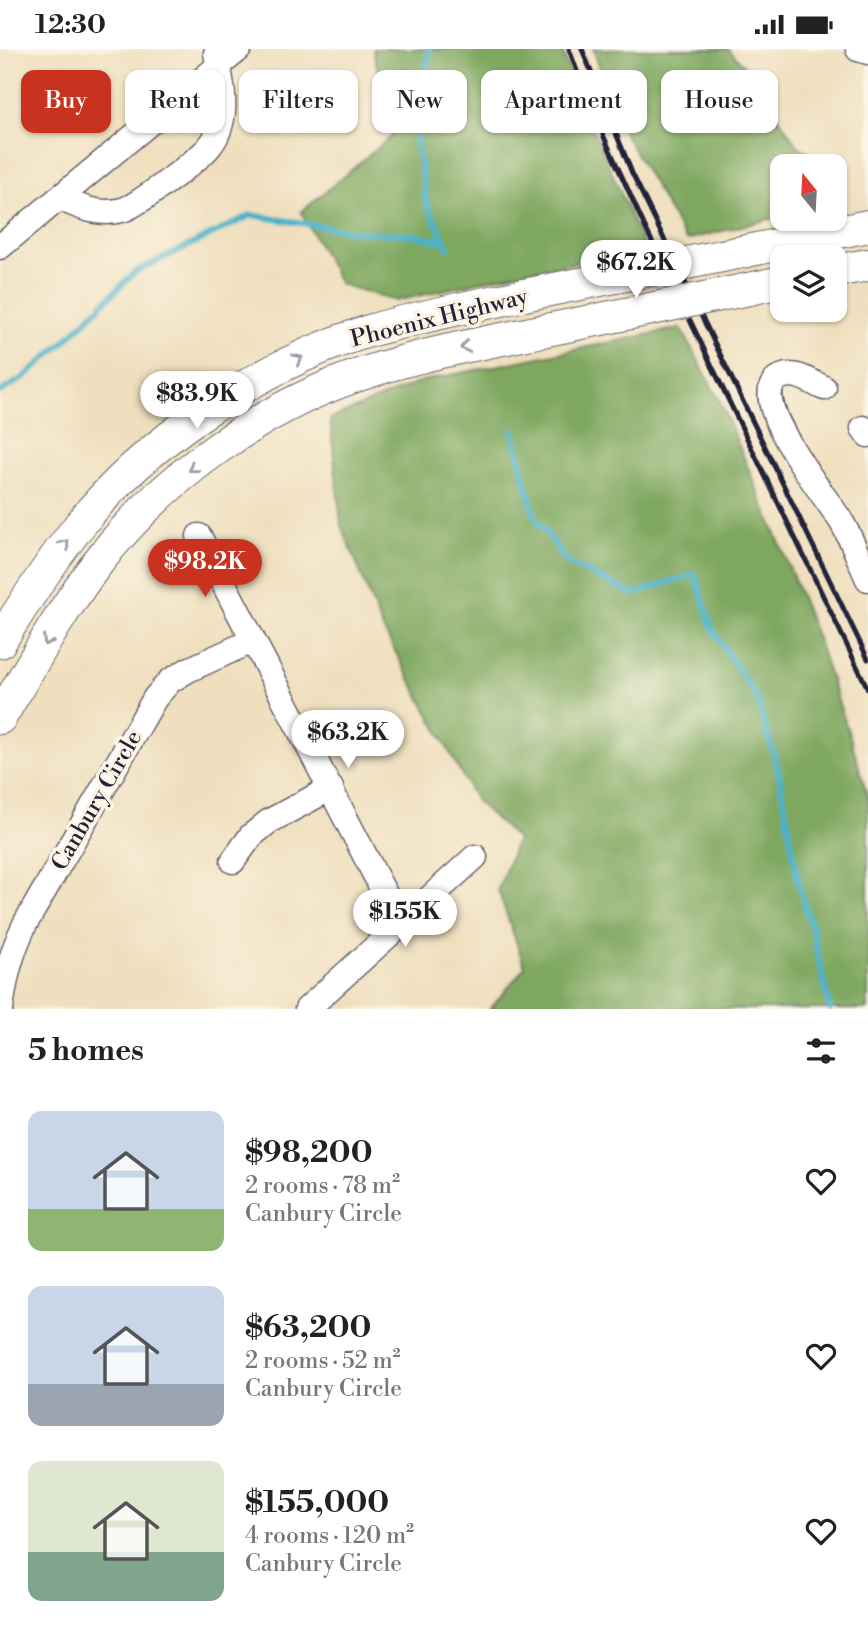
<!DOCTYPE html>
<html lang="en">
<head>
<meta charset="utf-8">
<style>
  body { margin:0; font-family:"Libre Bodoni",serif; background:#f6f6f6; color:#222; height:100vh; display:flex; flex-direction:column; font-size:26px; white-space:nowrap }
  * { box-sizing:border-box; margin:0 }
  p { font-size:23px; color:#767676 }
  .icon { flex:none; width:38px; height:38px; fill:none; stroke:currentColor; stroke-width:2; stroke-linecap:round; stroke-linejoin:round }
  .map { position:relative; height:960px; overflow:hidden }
  .details { display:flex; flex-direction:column; background:#fff; flex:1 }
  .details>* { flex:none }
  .banner { position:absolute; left:21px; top:21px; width:826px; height:63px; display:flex; gap:14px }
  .needle { width:46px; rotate:342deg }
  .controls { position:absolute; left:770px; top:105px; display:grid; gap:14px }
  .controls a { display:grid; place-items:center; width:77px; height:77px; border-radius:14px; background:#fff; box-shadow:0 2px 5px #0004; font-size:35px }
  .price { position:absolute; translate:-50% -60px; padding:0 16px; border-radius:24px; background:#fff; color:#222; font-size:23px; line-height:46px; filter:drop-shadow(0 2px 4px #0008) }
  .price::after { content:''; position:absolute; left:50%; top:42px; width:21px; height:16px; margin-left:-10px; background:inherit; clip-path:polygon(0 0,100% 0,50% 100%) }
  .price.active { background:#c8321e; color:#fff }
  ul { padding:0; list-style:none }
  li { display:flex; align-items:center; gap:21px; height:175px; padding:0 28px }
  li span { display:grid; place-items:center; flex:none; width:196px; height:140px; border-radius:14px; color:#555 }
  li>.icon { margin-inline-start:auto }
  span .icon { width:84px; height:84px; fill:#fffc; stroke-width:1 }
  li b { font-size:30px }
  h2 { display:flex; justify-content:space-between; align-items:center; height:84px; padding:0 28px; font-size:30px }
  .tag { padding:0 24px; border-radius:14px; background:#fff; box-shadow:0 2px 5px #0004; font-size:24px; line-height:63px }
  .tag.active { background:#c8321e; color:#fff }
  .status { display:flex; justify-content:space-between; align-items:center; height:49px; padding:0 35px; background:#fff; direction:ltr }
  .status svg { height:19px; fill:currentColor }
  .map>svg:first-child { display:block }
  .forest { fill:#7ea75f; stroke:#50644d; stroke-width:2 }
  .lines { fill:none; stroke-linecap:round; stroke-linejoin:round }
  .stream { stroke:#4ab2c8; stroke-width:6 }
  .minor-casing { stroke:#6a6469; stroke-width:27 }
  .major-casing { stroke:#6a6469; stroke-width:34 }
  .minor { stroke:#fff; stroke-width:24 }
  .major { stroke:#fff; stroke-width:32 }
  .rail { stroke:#22223b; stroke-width:5 }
  .major-bridge-casing { stroke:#6a6469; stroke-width:34; stroke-linecap:butt }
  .major-bridge { stroke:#fff; stroke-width:32 }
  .oneway { stroke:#9c9ca7 }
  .labels { text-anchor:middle; stroke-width:7; stroke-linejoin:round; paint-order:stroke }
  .street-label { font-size:23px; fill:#22223b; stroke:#fcf5e5 }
</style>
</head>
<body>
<div class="status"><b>12:30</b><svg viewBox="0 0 49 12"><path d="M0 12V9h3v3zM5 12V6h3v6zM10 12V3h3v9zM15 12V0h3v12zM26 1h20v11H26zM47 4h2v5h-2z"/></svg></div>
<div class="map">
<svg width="868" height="960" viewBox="0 0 868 960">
  <rect width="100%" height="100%" fill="#fcf5e5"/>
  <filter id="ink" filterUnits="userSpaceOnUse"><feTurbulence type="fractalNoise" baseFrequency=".0143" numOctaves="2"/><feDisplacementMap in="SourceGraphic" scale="14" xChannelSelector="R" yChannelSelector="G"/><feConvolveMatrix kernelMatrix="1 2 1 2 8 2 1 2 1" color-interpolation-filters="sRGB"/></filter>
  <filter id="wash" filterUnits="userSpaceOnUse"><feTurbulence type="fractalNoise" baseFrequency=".00686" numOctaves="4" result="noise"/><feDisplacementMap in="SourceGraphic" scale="28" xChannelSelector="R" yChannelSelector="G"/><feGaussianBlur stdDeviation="1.57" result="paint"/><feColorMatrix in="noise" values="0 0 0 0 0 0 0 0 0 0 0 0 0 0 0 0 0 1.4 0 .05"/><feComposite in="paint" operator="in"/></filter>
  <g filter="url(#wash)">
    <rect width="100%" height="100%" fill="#efdfbe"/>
    <path class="forest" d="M373,0H561L591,76L646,202L517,224L396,252L340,235L301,163L392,87Z
      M593,0H728L748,21L796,95L827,117H782V167L686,191L624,84Z
      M681,279L723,359L782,500L817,589L852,694L868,749V960H490L525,918L498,841L517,790L476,752L381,576L341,475L330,370L422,332Z"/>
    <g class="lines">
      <path class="stream" d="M429,0L424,56L415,84L426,153L448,199
        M478,275V277
        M0,343L23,329L63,294L135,223L251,166L358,183L415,186L445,193
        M513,381L534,466L567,513L633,545L695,525L712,579L758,652L779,724L799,837L812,880L830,960"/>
    </g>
  </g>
  <g filter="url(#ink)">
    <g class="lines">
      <g class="minor-casing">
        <path id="minor" d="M858,0L868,3
          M59,149C79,158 99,167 122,161C136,158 199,110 209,98C215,91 219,82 221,74C227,53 220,25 216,4
          M0,198L239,0
          M824,339C809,332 790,318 775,332C751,356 826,448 841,472C852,490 859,511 868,530
          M863,379L868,386
          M199,487L400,874
          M233,812L251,787L268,773L331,739
          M1,960C5,929 11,904 25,875L155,649L170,632L188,621L252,592
          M307,960L475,808"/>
      </g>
      <g class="major-casing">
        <path id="major" d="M737,204L868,177
          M835,222L868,216
          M749,240L782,233
          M0,593C28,547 57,503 91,462C161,382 268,313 369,282C420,267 473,257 524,246
          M0,669C30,619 58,567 93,520C158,431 265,355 371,322C423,305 478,295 532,284"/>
      </g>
      <use href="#minor" class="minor"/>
      <use href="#major" class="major"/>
      <path class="rail" d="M569,0L589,55L644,176L868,640
        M582,0L632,124L868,610"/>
      <g class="major-bridge-casing">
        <path id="major-bridge" d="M524,246L737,204
          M532,284L749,240"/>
      </g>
      <use href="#major-bridge" class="major-bridge"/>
    </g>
    <defs><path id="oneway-chevron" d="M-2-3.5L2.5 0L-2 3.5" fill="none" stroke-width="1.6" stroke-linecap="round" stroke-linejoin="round" transform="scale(1.75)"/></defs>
    <g class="oneway">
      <use href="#oneway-chevron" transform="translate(465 298) rotate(168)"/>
      <use href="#oneway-chevron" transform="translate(298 310) rotate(-24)"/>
      <use href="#oneway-chevron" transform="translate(193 419) rotate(142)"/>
      <use href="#oneway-chevron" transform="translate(65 495) rotate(-52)"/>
      <use href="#oneway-chevron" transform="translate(47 592) rotate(121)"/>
    </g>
  </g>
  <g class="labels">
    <g class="street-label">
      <text transform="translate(439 268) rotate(-14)" y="8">Phoenix Highway</text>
      <text transform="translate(96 751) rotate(-60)" y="8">Canbury Circle</text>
    </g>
  </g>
</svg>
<div class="controls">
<a><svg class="needle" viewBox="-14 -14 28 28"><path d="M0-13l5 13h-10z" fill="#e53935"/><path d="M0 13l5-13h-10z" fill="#767676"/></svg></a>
<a><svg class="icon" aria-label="layers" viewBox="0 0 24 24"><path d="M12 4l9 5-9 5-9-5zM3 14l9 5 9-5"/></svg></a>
</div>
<b class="price" style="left:636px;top:251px">$67.2K</b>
<b class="price" style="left:197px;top:382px">$83.9K</b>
<b class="price active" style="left:205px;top:550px">$98.2K</b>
<b class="price" style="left:348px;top:721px">$63.2K</b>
<b class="price" style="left:405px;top:900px">$155K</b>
<div class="banner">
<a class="tag active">Buy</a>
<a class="tag">Rent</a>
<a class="tag">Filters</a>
<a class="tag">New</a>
<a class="tag">Apartment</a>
<a class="tag">House</a>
</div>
</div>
<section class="details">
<h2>5 homes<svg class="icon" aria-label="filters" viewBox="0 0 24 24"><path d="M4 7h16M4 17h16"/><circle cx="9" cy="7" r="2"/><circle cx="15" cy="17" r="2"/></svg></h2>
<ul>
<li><span style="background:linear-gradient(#c9d6e8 70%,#8fb573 0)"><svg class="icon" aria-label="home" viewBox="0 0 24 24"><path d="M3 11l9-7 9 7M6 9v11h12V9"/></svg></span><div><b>$98,200</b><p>2 rooms · 78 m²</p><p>Canbury Circle</p></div><svg class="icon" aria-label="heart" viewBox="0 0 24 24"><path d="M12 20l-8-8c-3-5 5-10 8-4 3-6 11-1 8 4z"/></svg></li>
<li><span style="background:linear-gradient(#c9d6e8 70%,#9aa5b1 0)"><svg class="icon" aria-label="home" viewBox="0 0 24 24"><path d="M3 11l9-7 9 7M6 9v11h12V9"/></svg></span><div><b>$63,200</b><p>2 rooms · 52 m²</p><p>Canbury Circle</p></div><svg class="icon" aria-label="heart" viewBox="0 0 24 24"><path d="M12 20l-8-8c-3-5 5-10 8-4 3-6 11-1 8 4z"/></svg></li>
<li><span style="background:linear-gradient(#dfe7d0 65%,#7fa58c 0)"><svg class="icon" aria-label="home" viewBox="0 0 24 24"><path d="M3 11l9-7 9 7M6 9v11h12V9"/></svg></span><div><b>$155,000</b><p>4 rooms · 120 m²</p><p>Canbury Circle</p></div><svg class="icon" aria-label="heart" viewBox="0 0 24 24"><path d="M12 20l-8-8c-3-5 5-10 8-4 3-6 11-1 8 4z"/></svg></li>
</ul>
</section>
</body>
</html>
